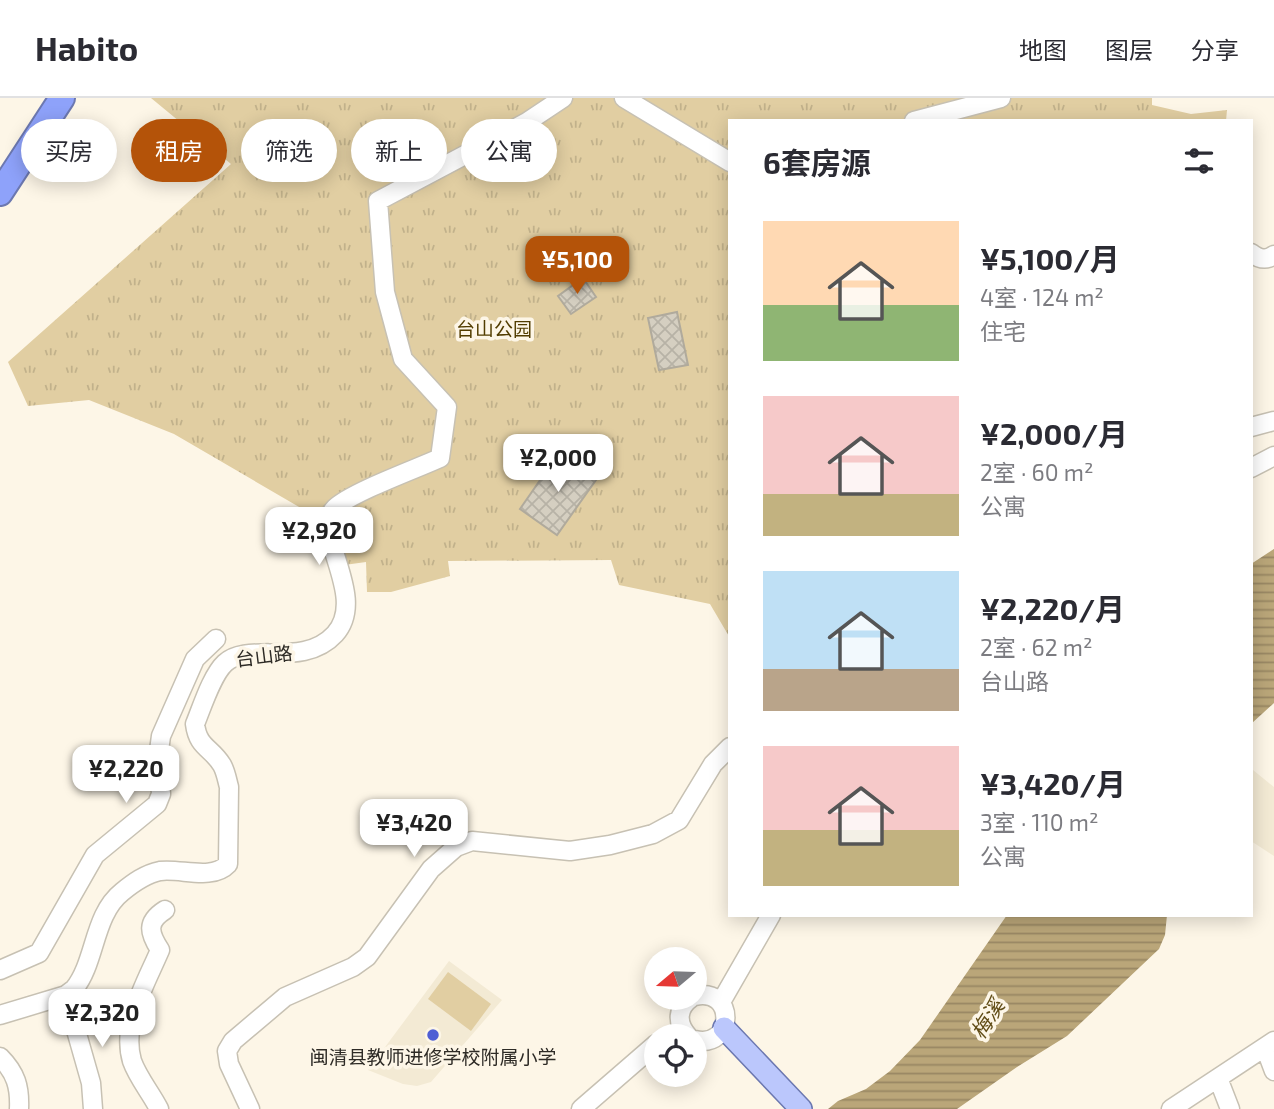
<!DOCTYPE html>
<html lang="zh">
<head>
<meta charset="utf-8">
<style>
  body { margin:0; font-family:"Exo 2","Noto Sans SC",sans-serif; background:#f2f2f3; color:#2b2b33; height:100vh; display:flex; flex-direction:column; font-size:26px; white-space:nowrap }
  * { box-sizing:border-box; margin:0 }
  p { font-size:23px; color:#7c7c81 }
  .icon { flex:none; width:38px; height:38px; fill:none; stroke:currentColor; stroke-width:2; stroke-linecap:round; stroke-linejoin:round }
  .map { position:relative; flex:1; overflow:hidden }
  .side { position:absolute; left:728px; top:21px; width:525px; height:798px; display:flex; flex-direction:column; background:#fff; border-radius:0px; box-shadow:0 4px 18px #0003 }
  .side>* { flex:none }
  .top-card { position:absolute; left:21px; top:21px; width:602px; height:63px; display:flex; gap:14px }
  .needle { width:46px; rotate:251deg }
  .controls { position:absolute; left:644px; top:849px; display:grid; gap:14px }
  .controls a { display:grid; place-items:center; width:63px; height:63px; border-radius:50%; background:#fff; box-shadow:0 4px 18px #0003; font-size:35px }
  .price { position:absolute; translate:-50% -60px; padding:0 16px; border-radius:14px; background:#fff; color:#222; font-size:23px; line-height:46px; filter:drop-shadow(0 2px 4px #0008) }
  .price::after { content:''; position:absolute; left:50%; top:42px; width:21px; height:16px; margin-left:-10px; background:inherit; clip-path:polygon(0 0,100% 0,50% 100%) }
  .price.active { background:#b45309; color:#fff }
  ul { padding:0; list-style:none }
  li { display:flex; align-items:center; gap:21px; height:175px; padding:0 35px }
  li span { display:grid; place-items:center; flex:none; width:196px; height:140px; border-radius:0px; color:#555 }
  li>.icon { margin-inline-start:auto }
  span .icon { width:84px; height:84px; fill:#fffc; stroke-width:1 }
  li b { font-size:30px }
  h2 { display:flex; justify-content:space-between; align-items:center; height:84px; padding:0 35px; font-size:30px }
  .pill { padding:0 24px; border-radius:32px; background:#fff; box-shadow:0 4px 18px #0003; font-size:24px; line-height:63px }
  .pill.active { background:#b45309; color:#fff }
  header { display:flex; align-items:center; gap:42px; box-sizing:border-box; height:98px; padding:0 35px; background:#fff; border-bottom:2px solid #e1e1e2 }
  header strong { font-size:33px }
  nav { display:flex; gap:38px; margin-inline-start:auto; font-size:24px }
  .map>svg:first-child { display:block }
  .built { fill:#f3ead4 }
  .grass { fill:url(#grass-tufts) }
  .pitch { fill:#e1cea2 }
  .water { fill:url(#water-rules) }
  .building { fill:url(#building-cross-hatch); stroke:#b0aa9c; stroke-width:2 }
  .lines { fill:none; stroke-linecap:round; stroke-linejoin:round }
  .minor-casing { stroke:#c7c1b3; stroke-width:21 }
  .major-casing { stroke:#6c78b0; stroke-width:24 }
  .highway-casing { stroke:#6c78b0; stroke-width:28 }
  .minor { stroke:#fff; stroke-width:18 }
  .major { stroke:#bbc7fc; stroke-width:21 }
  .highway { stroke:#8ea2fa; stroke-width:24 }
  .poi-dot { fill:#4e5ed4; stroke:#fdf6e7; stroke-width:2.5 }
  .labels { text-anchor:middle; stroke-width:7; stroke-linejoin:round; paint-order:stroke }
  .park-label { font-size:19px; fill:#523d01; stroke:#fdf6e7 }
  .street-label { font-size:19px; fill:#2e2b26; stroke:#fdf6e7 }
  .poi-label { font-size:19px; fill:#2e2b26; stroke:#fdf6e7 }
  .water-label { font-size:21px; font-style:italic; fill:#614c16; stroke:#fdf6e7 }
</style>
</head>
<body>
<header>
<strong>Habito</strong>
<nav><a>地图</a><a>图层</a><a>分享</a></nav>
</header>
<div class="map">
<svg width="1274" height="1011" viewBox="0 0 1274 1011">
  <defs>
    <pattern id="grass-tufts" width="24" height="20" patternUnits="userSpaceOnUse" patternTransform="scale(1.75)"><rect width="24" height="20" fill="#e1cea2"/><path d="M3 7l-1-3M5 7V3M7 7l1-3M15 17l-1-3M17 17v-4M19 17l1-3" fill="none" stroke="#c1b18b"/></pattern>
    <pattern id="water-rules" width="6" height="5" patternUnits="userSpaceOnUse" patternTransform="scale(1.75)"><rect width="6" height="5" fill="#baa679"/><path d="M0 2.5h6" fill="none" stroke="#988763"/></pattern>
    <pattern id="building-cross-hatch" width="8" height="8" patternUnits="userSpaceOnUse" patternTransform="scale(1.75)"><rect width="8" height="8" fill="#d5cfc1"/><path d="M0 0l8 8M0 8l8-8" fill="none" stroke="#b7b2a6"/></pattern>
  </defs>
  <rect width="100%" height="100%" fill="#fdf6e7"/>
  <path class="built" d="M1253,672L1274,689V758L1251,743V675Z
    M449,863L502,902L431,984L417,988L403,986L368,972Z"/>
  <path class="grass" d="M151,0H1152V7L1191,16L1227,12L1226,23H730V540L710,506L619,487L611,462L448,463L450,478L391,494H367L366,464L330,469L318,420L174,336L89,302L28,308L8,264L231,66Z"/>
  <path class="pitch" d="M448,874L491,906L471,933L428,901Z"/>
  <path class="water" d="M1274,451V605L1251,626V466Z
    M1007,817H1167L1165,837L1159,851L1067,938L1017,969L957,1011H828L838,1003L866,991L890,973L920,942Z"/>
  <path class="building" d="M583,180L596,199L571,216L558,198Z
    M677,214L688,267L659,272L648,220Z
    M559,355L596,382L557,437L520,411Z"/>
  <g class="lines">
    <g class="minor-casing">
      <path id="minor" d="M624,0L730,64
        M914,23L1001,0
        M1251,155C1259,161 1266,163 1274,157
        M1251,329L1274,323
        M1251,370L1274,358
        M0,872L39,855L95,757L157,706L161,696L158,660L161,638L195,561L216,541
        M66,897L91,985L93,1011
        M695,898C736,889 735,951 695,942
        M721,904L771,817
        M0,917L66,897L74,891C96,864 93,817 122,794C133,785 145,776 160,773C181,770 212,783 228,766L229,689C227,682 226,674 222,667C211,649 198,650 195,626C202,609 212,577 225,565C248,543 303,571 335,536C369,498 310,434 335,410C352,394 416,371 440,360L447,309L403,261L385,194L378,103L527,24L563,0
        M688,938C676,925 677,910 691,900
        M1265,949L1274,973
        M0,959C16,975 20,989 19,1011
        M1218,980L1230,1011
        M159,1011C151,995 138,980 132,963C121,926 146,885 160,852C149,835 146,824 165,812
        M250,1011L229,966L227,953L233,943L285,899L353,869L367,859L431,771L456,749L472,743L570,753L610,747L653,736L679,722L713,666L730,649
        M581,1011L656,946
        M1171,1011L1274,943"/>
    </g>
    <g class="major-casing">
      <path id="major" d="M724,930L801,1011"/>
    </g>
    <g class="highway-casing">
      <path id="highway" d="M0,95L62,0"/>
    </g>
    <use href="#minor" class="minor"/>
    <use href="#major" class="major"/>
    <use href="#highway" class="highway"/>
  </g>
  <circle class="poi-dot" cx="433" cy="937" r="7"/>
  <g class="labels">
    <g class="park-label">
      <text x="494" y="238">台山公园</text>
    </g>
    <g class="street-label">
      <text transform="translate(264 558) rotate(-7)" y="7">台山路</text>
    </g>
    <g class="poi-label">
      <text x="433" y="966">闽清县教师进修学校附属小学</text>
    </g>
    <g class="water-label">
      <text transform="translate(988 921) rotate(-57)" y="7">梅溪</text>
    </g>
  </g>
</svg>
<div class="controls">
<a><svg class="needle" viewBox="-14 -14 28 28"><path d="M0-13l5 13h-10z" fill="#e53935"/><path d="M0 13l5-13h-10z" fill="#7c7c81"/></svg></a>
<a><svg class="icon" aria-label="locate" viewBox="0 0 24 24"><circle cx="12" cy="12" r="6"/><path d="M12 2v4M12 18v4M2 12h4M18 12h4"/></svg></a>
</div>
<b class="price active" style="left:577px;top:198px">¥5,100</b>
<b class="price" style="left:558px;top:396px">¥2,000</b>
<b class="price" style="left:319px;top:469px">¥2,920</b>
<b class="price" style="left:126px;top:707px">¥2,220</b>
<b class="price" style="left:414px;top:761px">¥3,420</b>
<b class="price" style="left:102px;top:951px">¥2,320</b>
<div class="top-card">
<a class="pill">买房</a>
<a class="pill active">租房</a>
<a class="pill">筛选</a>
<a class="pill">新上</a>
<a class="pill">公寓</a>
</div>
<section class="side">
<h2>6套房源<svg class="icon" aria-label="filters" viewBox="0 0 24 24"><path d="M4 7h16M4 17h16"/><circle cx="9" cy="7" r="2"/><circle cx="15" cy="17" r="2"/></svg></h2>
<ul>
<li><span style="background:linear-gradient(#ffd9b3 60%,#8fb573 0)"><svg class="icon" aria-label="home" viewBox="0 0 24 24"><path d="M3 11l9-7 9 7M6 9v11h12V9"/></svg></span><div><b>¥5,100/月</b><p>4室 · 124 m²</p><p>住宅</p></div></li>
<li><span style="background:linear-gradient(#f6c9c9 70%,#c2b280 0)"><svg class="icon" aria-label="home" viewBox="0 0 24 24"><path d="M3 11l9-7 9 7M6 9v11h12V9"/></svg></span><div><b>¥2,000/月</b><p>2室 · 60 m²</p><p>公寓</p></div></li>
<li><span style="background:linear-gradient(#bfe0f5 70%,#b9a48a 0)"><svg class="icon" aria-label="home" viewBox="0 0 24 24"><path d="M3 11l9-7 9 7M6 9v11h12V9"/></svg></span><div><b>¥2,220/月</b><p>2室 · 62 m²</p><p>台山路</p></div></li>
<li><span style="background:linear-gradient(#f6c9c9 60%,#c2b280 0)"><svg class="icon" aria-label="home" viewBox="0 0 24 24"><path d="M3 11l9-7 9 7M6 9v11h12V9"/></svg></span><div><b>¥3,420/月</b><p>3室 · 110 m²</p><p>公寓</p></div></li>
</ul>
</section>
</div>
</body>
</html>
